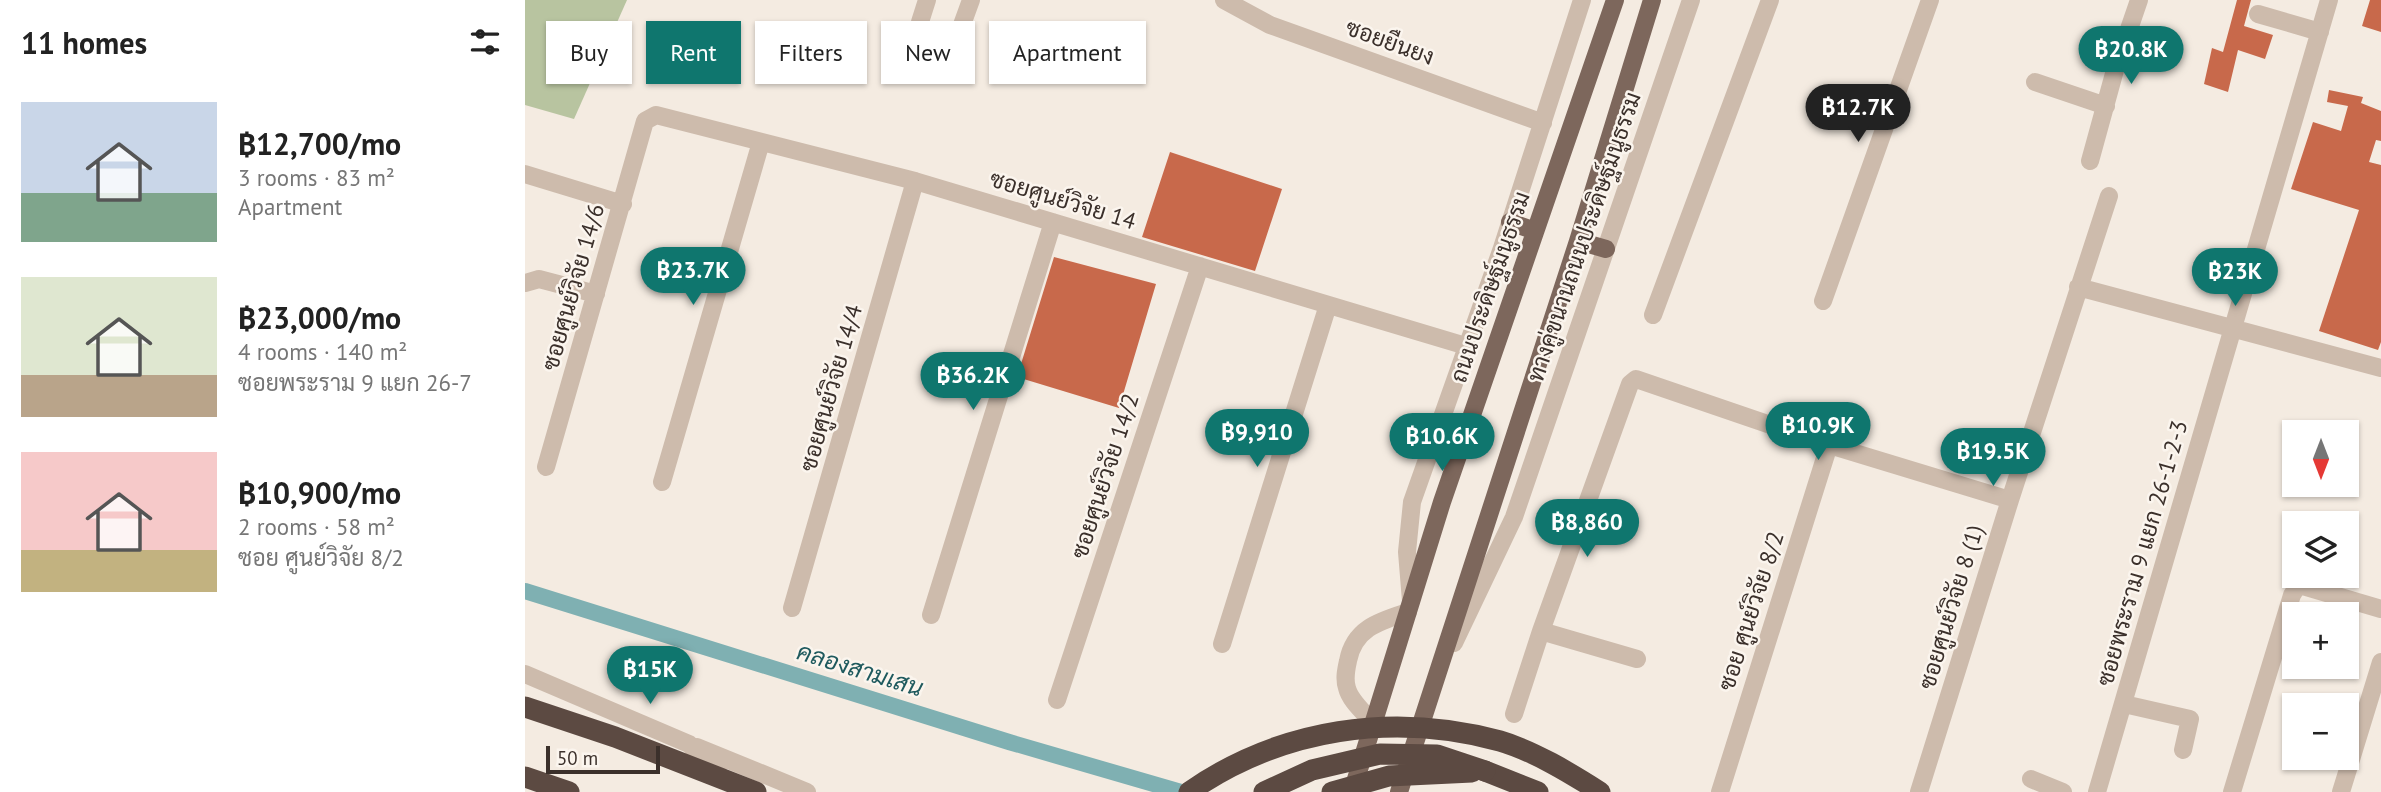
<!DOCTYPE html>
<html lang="en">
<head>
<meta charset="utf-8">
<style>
  body { margin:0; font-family:"PT Sans",Sarabun,sans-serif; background:#f6f6f6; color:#222; height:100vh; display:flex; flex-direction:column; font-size:26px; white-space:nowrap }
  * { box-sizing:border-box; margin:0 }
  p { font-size:23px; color:#767676 }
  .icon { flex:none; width:38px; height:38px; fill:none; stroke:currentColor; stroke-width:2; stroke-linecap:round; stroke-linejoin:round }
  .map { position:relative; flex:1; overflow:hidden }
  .side { display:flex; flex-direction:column; background:#fff; width:525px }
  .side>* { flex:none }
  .hud { position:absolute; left:21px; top:21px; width:665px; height:63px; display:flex; gap:14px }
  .needle { width:46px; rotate:180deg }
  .tools { position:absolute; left:1757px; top:420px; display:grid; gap:14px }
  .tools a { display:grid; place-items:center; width:77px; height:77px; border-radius:0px; background:#fff; box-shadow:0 2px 5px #0004; font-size:35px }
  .scale { position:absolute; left:21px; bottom:18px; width:114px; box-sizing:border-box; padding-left:7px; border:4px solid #3b302b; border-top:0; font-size:19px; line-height:24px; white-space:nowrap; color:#3b302b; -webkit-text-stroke:5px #fbf5ee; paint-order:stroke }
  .price { position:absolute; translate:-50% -60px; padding:0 16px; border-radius:24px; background:#0f766e; color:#fff; font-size:23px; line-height:46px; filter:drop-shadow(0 2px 4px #0008) }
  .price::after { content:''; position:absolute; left:50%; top:42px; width:21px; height:16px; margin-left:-10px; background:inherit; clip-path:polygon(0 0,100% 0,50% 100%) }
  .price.active { background:#222; color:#fff }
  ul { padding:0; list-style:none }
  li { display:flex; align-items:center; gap:21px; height:175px; padding:0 21px }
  li span { display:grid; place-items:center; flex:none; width:196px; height:140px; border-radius:0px; color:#555 }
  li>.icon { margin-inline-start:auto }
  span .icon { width:84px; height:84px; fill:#fffc; stroke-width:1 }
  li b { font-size:30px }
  h2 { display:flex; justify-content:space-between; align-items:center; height:84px; padding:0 21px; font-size:30px }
  .tag { padding:0 24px; border-radius:0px; background:#fff; box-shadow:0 2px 5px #0004; font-size:24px; line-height:63px }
  .tag.active { background:#0f766e; color:#fff }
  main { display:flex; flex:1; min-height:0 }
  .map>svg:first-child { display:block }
  .green { fill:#b8c4a0 }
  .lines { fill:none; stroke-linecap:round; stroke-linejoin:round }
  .canal { stroke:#7fb0b2; stroke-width:16 }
  .building { fill:#c8694b }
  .minor { stroke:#cdbbac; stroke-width:18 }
  .major { stroke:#7d675c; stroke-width:18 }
  .highway { stroke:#5c4a42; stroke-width:21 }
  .highway-bridge { stroke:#5c4a42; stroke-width:21 }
  .labels { text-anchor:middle; stroke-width:5; stroke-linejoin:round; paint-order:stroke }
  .street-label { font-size:23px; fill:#3b302b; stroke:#fbf5ee }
  .water-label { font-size:24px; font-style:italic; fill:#1f5a5e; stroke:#fbf5ee }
</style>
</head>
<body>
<main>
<section class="side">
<h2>11 homes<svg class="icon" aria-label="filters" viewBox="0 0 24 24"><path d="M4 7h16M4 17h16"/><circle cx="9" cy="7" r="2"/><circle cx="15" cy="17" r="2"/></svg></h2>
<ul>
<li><span style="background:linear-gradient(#c9d6e8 65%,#7fa58c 0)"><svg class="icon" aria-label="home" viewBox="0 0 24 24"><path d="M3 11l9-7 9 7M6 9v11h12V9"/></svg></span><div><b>฿12,700/mo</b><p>3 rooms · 83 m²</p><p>Apartment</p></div></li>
<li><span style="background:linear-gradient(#dfe7d0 70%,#b9a48a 0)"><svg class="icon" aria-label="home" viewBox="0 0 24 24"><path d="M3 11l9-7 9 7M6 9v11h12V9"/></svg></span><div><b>฿23,000/mo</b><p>4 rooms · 140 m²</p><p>ซอยพระราม 9 แยก 26-7</p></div></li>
<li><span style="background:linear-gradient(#f6c9c9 70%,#c2b280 0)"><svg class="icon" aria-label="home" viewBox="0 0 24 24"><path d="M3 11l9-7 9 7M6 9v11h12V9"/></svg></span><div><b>฿10,900/mo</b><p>2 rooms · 58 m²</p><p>ซอย ศูนย์วิจัย 8/2</p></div></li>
</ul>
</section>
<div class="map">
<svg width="1856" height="792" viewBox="0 0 1856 792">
  <rect width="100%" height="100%" fill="#f4ebe1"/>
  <path class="green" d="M0,0H102L49,119L0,105Z"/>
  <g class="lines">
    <path class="canal" d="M0,591L484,742L656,792"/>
  </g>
  <path class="building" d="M1712,0H1726L1719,26L1748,35L1740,59L1713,50L1703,92L1679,84L1687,48L1698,52Z
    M1845,0H1856V32L1837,26Z
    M1804,90L1838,97L1836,103L1856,111V141L1851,140L1844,162L1856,165V342L1853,350L1794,331L1834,210L1766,189L1788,122L1816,131L1823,106L1802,102Z
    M645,152L757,189L730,271L617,237Z
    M529,257L631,284L594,408L492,377Z"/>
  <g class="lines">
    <path class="minor" d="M699,0L745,25L1018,123
      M1733,14L1795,32
      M395,22L402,0
      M434,33L446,0
      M1510,82L1581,106
      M1565,161L1590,70L1614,0
      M0,174L98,204
      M0,283L14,279L71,294
      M1553,287L1856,368
      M1298,301L1405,0
      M1128,315L1245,0
      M21,467L120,121L131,115L390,181L941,346
      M137,482L236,142
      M886,601L882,552L887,502L977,248L1057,0
      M267,608L390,181
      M406,615L528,222
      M1016,631L1112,659
      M929,643L989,517L1166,0
      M697,644L803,305
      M0,674L164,744L199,780
      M532,700L675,266
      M1599,704L1665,719L1658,750
      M989,714L1016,631L1105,384L1111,379L1304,445L1485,500
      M848,723C840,713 825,701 822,688C819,679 821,670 823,661C829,628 855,621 883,612
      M172,747L282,792
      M1506,779L1538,792
      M1195,792L1304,445
      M1394,792L1485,500L1584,196
      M1572,792L1804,0
      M1707,792L1767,595L1772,587L1778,586L1856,609
      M1816,792L1856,662"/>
    <path class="major" d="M985,222L1010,231
      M1053,241L1081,249
      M827,792L917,502L1090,0
      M874,792L1053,241L1127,0"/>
    <path class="highway" d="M960,771L1013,792
      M0,777L44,792"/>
    <path class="highway-bridge" d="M0,707L90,737L231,792
      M664,792C756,728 868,712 975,741C1009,751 1045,773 1075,792
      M739,792L787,770L855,754L912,755L960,771
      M807,792L864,776L947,772"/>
  </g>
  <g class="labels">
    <g class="street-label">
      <text transform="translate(865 42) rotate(20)" y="8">ซอยยืนยง</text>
      <text transform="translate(538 200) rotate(17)" y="8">ซอยศูนย์วิจัย 14</text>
      <text transform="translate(1059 237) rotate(-71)" y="8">ทางคู่ขนานถนนประดิษฐ์มนูธรรม</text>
      <text transform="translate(48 287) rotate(-74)" y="8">ซอยศูนย์วิจัย 14/6</text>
      <text transform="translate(965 287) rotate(-71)" y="8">ถนนประดิษฐ์มนูธรรม</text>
      <text transform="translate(306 388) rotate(-74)" y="8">ซอยศูนย์วิจัย 14/4</text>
      <text transform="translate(580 476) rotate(-72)" y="8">ซอยศูนย์วิจัย 14/2</text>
      <text transform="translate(1617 553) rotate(-74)" y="8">ซอยพระราม 9 แยก 26-1-2-3</text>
      <text transform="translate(1426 607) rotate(-73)" y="8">ซอยศูนย์วิจัย 8 (1)</text>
      <text transform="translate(1226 611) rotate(-72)" y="8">ซอย ศูนย์วิจัย 8/2</text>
    </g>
    <g class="water-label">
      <text transform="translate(335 670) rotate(17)" y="8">คลองสามเสน</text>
    </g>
  </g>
</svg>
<div class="tools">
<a><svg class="needle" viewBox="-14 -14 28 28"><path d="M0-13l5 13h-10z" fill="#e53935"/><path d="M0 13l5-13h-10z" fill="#767676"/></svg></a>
<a><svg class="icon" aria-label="layers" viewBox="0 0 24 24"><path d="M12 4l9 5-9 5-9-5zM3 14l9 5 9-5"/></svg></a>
<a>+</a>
<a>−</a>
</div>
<div class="scale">50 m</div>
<b class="price" style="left:1606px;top:86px">฿20.8K</b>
<b class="price active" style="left:1333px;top:144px">฿12.7K</b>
<b class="price" style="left:168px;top:307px">฿23.7K</b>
<b class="price" style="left:1710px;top:308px">฿23K</b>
<b class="price" style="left:448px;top:412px">฿36.2K</b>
<b class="price" style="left:1293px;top:462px">฿10.9K</b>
<b class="price" style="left:732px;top:469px">฿9,910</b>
<b class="price" style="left:917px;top:473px">฿10.6K</b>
<b class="price" style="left:1468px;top:488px">฿19.5K</b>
<b class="price" style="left:1062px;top:559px">฿8,860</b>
<b class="price" style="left:125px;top:706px">฿15K</b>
<div class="hud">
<a class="tag">Buy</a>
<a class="tag active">Rent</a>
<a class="tag">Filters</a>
<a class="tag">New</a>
<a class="tag">Apartment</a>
</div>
</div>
</main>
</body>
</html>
